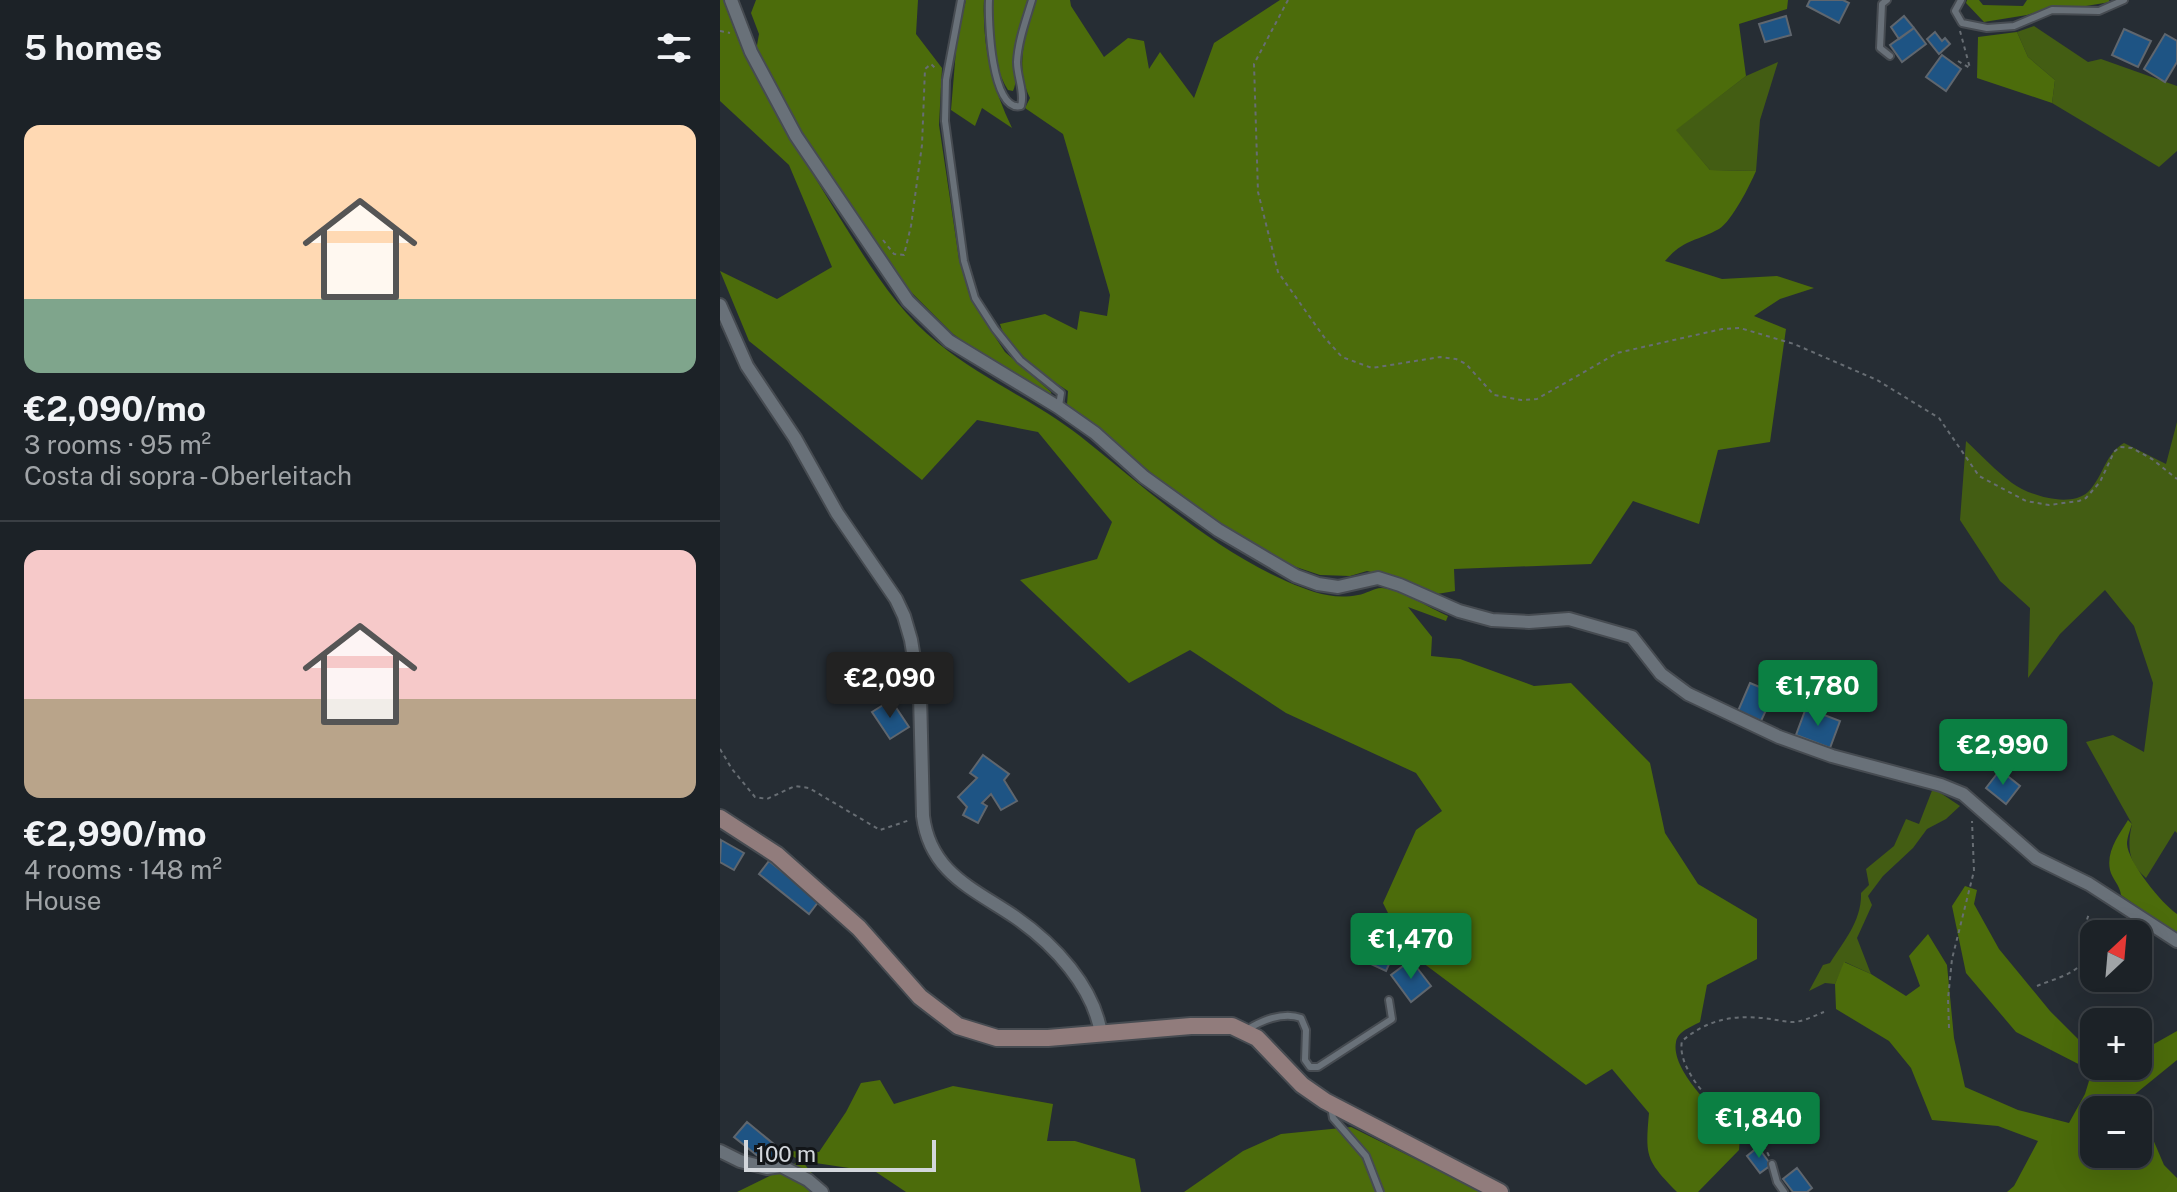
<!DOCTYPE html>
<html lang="en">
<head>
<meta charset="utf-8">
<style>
  body { margin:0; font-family:"Public Sans",sans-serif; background:#252a2f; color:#f1f3f6; height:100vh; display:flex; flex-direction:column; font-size:30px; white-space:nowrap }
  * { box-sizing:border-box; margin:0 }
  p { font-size:26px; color:#a0a4a7 }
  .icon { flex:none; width:44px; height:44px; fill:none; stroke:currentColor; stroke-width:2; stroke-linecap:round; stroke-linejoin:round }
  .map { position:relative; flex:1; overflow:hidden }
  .panel { display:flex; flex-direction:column; background:#1c2227; width:720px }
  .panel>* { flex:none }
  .needle { width:52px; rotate:26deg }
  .controls { position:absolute; left:1360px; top:920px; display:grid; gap:16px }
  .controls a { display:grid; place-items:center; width:72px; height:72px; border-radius:16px; background:#1c2227; box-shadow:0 8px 32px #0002,0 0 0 2px #3a3f44; font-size:40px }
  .scale { position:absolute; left:24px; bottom:20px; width:192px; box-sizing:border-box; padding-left:8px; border:4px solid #d3d7dc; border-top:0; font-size:22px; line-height:28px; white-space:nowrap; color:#d3d7dc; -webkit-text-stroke:6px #121518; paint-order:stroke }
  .price { position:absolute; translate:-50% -68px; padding:0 18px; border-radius:8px; background:#0b8043; color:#fff; font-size:26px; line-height:52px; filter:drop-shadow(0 2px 4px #0008) }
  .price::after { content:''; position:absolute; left:50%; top:48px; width:24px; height:18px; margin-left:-12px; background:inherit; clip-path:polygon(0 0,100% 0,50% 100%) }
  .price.on { background:#222; color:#fff }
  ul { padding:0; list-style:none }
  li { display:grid; align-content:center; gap:16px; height:424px; padding:0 24px }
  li+li { border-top:2px solid #3a3f44 }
  li span { display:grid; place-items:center; height:248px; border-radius:16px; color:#555 }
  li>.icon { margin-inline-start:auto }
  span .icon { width:144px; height:144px; fill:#fffc; stroke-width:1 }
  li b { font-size:34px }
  h2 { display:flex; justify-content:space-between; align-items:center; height:96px; padding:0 24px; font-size:34px }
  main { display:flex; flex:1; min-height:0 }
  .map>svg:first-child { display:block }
  .green { fill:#435d13 }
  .forest { fill:#4c6c0b; fill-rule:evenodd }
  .building { fill:#1e5484; stroke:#5f666e; stroke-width:2 }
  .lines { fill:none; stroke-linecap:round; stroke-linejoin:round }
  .lane-casing { stroke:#464b51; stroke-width:10 }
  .street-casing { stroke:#464b51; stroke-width:16 }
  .secondary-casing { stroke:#464b51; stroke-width:20 }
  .path { stroke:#676d73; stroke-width:2; stroke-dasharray:4 4; stroke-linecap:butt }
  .lane { stroke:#697179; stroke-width:6 }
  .street { stroke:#697179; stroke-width:12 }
  .secondary { stroke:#917c7c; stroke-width:16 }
</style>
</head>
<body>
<main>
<section class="panel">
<h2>5 homes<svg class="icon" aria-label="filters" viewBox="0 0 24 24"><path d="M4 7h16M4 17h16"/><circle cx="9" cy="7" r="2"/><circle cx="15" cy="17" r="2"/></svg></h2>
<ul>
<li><span style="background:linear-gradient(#ffd9b3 70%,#7fa58c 0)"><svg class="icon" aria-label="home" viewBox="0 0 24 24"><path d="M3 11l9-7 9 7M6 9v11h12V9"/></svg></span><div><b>€2,090/mo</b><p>3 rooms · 95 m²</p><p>Costa di sopra - Oberleitach</p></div></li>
<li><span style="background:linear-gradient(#f6c9c9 60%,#b9a48a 0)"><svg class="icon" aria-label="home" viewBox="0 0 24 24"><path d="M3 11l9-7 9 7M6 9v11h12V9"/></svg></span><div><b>€2,990/mo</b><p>4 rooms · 148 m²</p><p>House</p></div></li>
</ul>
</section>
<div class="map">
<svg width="1457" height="1192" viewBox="0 0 1457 1192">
  <rect width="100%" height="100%" fill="#262d34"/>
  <path class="green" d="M1314,26L1368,62L1381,59L1457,86V151L1439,167L1332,103L1335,80L1308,57L1297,32Z
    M1058,62L1040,120L1036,171L990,170L955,130L1026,76Z
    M1457,422V833L1455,831L1426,878C1408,863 1407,846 1412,824L1366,742L1393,735L1424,752L1433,683L1414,626L1385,590L1340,634L1308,678L1310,608L1280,581L1240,520L1246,441C1261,455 1276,471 1292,483C1310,496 1350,508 1368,492C1384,476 1384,455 1404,443L1446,464Z
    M1213,788L1240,806L1226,819L1207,829L1193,848L1163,876L1148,896L1152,905L1137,938L1151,974L1125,962L1115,984L1105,983L1089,991L1103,965L1110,963C1124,941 1142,920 1141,893L1149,885L1146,869L1174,846L1186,819L1199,824Z"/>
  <path class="forest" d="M0,0H6C37,79 73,143 118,215C147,261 175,309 218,343C262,379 315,401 360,436C425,488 491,548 568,582C592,592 612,600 638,595C646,594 654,588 661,588C679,588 711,609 728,616L726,621L688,607L712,637L711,656L740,659L814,686L851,683L930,763L945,833L978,884L1037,919V959L987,985L980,1022C971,1027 958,1031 956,1042C950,1071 1001,1117 1020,1136L1019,1150L978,1192H957C926,1160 925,1157 929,1113L892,1069L866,1085L687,951L663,903L696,830L722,811L696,773L566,713L470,650L409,683L300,580L377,559L392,522L318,432L257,420L202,480L29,341L0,271L57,299L112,267L69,165L0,101Z
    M36,0H198L196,34L222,68L219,125L239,259L251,300L285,352L331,392L332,397L254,350L232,333L184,285L59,97L36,51L39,34L31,13Z
    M246,0H264C262,46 272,86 292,128L262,108L255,126L231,110L237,38Z
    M271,0H308C303,19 297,38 295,59C294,70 298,80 293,91L288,90C271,62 271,31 271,0Z
    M316,0H350L351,6L384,57L408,38L424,41L429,69L440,52L474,98L494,43L560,0H1068L1067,9L1019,24L1026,76L956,130L990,170L1036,171C1030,185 1012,221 999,229C975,242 964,239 945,261L1002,279L1057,276L1094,288L1060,299L1034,316L1066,329L1050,442L998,450L979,524L913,501L871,564L734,569L735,591L717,594L684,580L647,571L630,576L600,575L576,567L524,539L450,489L367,418L347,405L348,391C323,374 289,355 280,324L325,314L357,330L360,311L387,316L390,295L343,134L305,108L310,98C294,65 306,33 316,0Z
    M1247,0H1259L1263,5L1303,6L1307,0H1389L1390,2L1354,8L1333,7L1307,15L1264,22L1246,3Z
    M1297,32L1308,57L1335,80L1332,103L1257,78L1258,37Z
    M1408,820L1412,824C1410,830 1407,838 1407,844C1408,862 1442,904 1457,914V934L1401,895C1400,885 1392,879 1390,870C1386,851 1399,835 1408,820Z
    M1245,886L1257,890L1254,904L1279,949L1330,1011L1374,1055V1066L1388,1068L1418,1066V1053L1457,1031V1060L1414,1095L1444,1165L1457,1178V1192H1287L1294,1186L1318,1141L1278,1126L1212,1120L1191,1068L1169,1041L1116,1009L1115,984L1124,962L1151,974L1186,996L1200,986L1189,956L1208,934L1227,965L1234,1038L1245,1087L1298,1110L1349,1123L1365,1094L1372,1071L1296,1032L1246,973L1232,906ZM1374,1110H1418V1154H1374Z
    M160,1080L174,1104L233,1086L333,1104L327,1141H355L415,1159L421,1192H186L156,1172L82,1161L107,1192H17L80,1161L65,1151L99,1152L126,1112L141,1083Z
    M631,1127L762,1192H464L523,1151L561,1134Z"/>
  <path class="building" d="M1090,0H1123L1129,3L1119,23L1087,6Z
    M1066,16L1071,35L1045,42L1039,24Z
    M1184,16L1194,28L1179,39L1171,27Z
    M1194,28L1206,44L1182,62L1170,45Z
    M1404,29L1431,41L1418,67L1392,55Z
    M1215,32L1222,41L1225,38L1230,44L1219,54L1207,39Z
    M1445,34L1457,41V62L1445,82L1424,69Z
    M1222,55L1241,69L1226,91L1206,77Z
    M1030,683L1054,693L1041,721L1018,711Z
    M171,700L189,727L170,739L152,712Z
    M1086,708L1120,721L1110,748L1076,735Z
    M263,755L289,774L284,780L297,801L281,810L271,794L262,803L267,806L258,823L243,815L247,807L238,797L257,778L250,773Z
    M1280,770L1300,786L1286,804L1266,788Z
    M1,840L24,853L14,870L0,862Z
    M49,861L99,901L89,914L39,874Z
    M661,944L675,951L666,971L651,964Z
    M691,960L711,986L691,1002L671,975Z
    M27,1122L61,1150L49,1165L14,1137Z
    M1038,1147L1051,1165L1040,1173L1027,1156Z
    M1077,1168L1092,1188L1087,1192H1073L1063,1179Z"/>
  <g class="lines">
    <g class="lane-casing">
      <path id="lane" d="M241,0L226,80L225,121L244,261L255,298L275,329L300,360L341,393L339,406
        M269,0C268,19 271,113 301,106C305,92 297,77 297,62C298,41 306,20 312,0
        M1167,0L1162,4L1160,48L1170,56
        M1241,0L1235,11L1242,23L1267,28L1294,26L1332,10L1379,11L1404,0
        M525,1031C540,1021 563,1011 581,1018L586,1030L585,1060L590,1067H598L672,1019L669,1000
        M611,1107L613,1118L646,1156L660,1192
        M1052,1164L1057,1182L1064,1192"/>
    </g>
    <g class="street-casing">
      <path id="street" d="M11,0L31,52L76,136L188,301L229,341L338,407L375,433L424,477L498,530L576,576L598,584L618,587L658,578L680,585L739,611L772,620L809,622L849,619L912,637L941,674L968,694L1059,737L1112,756L1221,785L1243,794L1316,858L1369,884L1457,941
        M0,305L27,366L75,438L117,513L176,599L184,616L191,640L200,695L203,816C210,873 254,889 295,917C334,944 374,987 381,1034
        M0,1151L20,1161L47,1168L61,1166L88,1180L102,1192"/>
    </g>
    <g class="secondary-casing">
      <path id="secondary" d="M0,818L57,855L139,928L200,997L238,1026L277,1038H328L471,1026H512L537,1038L582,1085L605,1101L780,1192"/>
    </g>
    <path class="path" d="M568,0L534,64L538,192L558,272L604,337L622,357L652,368L720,357L736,359L746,364L774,395L801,400L817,399L897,353L1002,329L1020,328L1074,344L1157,380L1219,418L1259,476L1306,501L1329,505L1359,501L1366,498L1380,482L1394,452L1400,447L1412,448L1432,459L1457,479
      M0,31L10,33
      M1240,31L1250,68
      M1238,61L1250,68
      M163,240L174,254L184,255L191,226L202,145L205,69L211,64L217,70
      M0,749L12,769L35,797L47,799L75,786L89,788L160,830L190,820
      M1317,986C1338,977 1370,972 1367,944C1366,931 1364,924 1370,912
      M1229,1028L1228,999L1232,959L1254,871L1252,821
      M1049,1156C1042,1140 1029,1138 1017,1127C997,1109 956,1070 962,1041C987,1020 1011,1015 1043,1018C1054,1019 1064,1022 1074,1022C1085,1021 1094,1016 1104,1012"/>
    <use href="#lane" class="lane"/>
    <use href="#street" class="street"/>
    <use href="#secondary" class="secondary"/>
  </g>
</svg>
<div class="controls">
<a><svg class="needle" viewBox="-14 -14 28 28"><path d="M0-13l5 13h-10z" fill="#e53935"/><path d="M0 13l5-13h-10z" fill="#a0a4a7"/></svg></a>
<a>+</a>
<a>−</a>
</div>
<div class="scale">100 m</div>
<b class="price on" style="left:170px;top:720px">€2,090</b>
<b class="price" style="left:1098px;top:728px">€1,780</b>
<b class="price" style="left:1283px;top:787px">€2,990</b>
<b class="price" style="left:691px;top:981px">€1,470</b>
<b class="price" style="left:1039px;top:1160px">€1,840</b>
</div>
</main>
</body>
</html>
